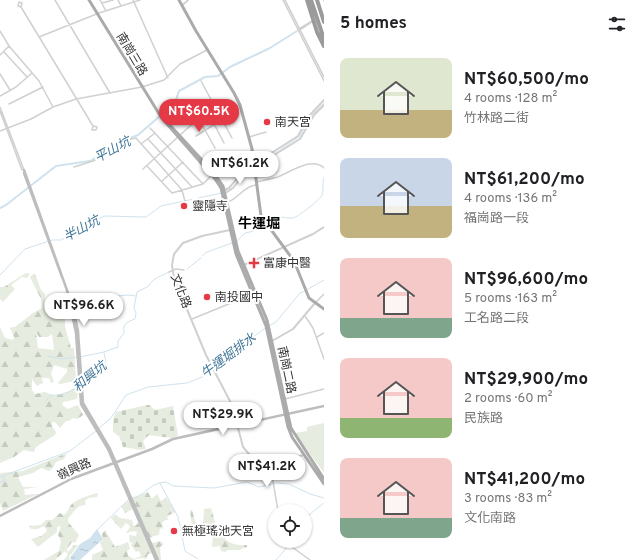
<!DOCTYPE html>
<html lang="en">
<head>
<meta charset="utf-8">
<style>
  body { margin:0; font-family:Overpass,"Noto Sans TC",sans-serif; background:#f6f6f6; color:#202124; height:100vh; display:flex; flex-direction:column; font-size:15px; white-space:nowrap }
  * { box-sizing:border-box; margin:0 }
  p { font-size:13px; color:#757577 }
  .icon { flex:none; width:22px; height:22px; fill:none; stroke:currentColor; stroke-width:2; stroke-linecap:round; stroke-linejoin:round }
  .map { position:relative; flex:1; overflow:hidden }
  .details { display:flex; flex-direction:column; background:#fff; width:320px }
  .details>* { flex:none }
  .buttons { position:absolute; left:268px; top:504px; display:grid; gap:8px }
  .buttons a { display:grid; place-items:center; width:44px; height:44px; border-radius:50%; background:#fff; box-shadow:0 1px 3px #0004; font-size:20px }
  .price { position:absolute; translate:-50% -34px; padding:0 9px; border-radius:14px; background:#fff; color:#222; font-size:13px; line-height:26px; filter:drop-shadow(0 1px 2px #0008) }
  .price::after { content:''; position:absolute; left:50%; top:24px; width:12px; height:9px; margin-left:-6px; background:inherit; clip-path:polygon(0 0,100% 0,50% 100%) }
  .price.current { background:#e63946; color:#fff }
  ul { padding:0; list-style:none }
  li { display:flex; align-items:center; gap:12px; height:100px; padding:0 16px }
  li span { display:grid; place-items:center; flex:none; width:112px; height:80px; border-radius:8px; color:#555 }
  li>.icon { margin-inline-start:auto }
  span .icon { width:48px; height:48px; fill:#fffc; stroke-width:1 }
  li b { font-size:17px }
  h2 { display:flex; justify-content:space-between; align-items:center; height:48px; padding:0 16px; font-size:17px }
  main { display:flex; flex:1; min-height:0 }
  .map>svg:first-child { display:block }
  .green { fill:#e6ecdf }
  .forest { fill:url(#forest-firs); fill-rule:evenodd }
  .cemetery { fill:url(#cemetery-stones) }
  .water { fill:url(#water-ripples) }
  .lines { fill:none; stroke-linecap:round; stroke-linejoin:round }
  .stream { stroke:#cfe2ee; stroke-width:1 }
  .canal { stroke:#cfe2ee; stroke-width:2 }
  .minor { stroke:#d0d0d0; stroke-width:1.5 }
  .tertiary { stroke:#d0d0d0; stroke-width:2 }
  .secondary { stroke:#bdbdbd; stroke-width:2.5 }
  .primary { stroke:#ababab; stroke-width:3 }
  .motorway { stroke:#9a9a9a; stroke-width:4 }
  .poi-dot { fill:#e63946; stroke:#fff; stroke-width:1.5 }
  .labels { text-anchor:middle; stroke-width:4; stroke-linejoin:round; paint-order:stroke }
  .street-label { font-size:12px; fill:#333; stroke:#fff }
  .poi-label { font-size:12px; fill:#333; stroke:#fff; text-anchor:start }
  .water-label { font-size:13px; font-style:italic; fill:#3f7597; stroke:#fff }
  .quarter-label { font-size:14px; font-weight:bold; fill:#000; stroke:#fff }
</style>
</head>
<body>
<main>
<div class="map">
<svg width="324" height="560" viewBox="0 0 324 560">
  <defs>
    <pattern id="forest-firs" width="22" height="20" patternUnits="userSpaceOnUse"><rect width="22" height="20" fill="#e6ecdf"/><path d="M5 1l3.5 6h-7zM16 11l3.5 6h-7z" fill="#c6cbc0"/></pattern>
    <pattern id="cemetery-stones" width="16" height="16" patternUnits="userSpaceOnUse"><rect width="16" height="16" fill="#e6ecdf"/><path d="M2 7V4a2 2 0 0 1 4 0v3zM10 15v-3a2 2 0 0 1 4 0v3z" fill="#c6cbc0"/></pattern>
    <pattern id="water-ripples" width="26" height="14" patternUnits="userSpaceOnUse"><rect width="26" height="14" fill="#cfe2ee"/><path d="M2 4q2-2 4 0t4 0M15 11q2-2 4 0t4 0" fill="none" stroke="#b2c2cd"/></pattern>
  </defs>
  <rect width="100%" height="100%" fill="#fff"/>
  <path class="green" d="M324,423V473L295,433L307,431V427Z"/>
  <path class="forest" d="M26,273L30,274L27,278L22,277L11,285L15,289L3,302L0,299V287H4Z
    M33,274H35L41,290L45,294L44,305L49,303L48,300L57,294H59L51,303L54,309L64,310L66,301C73,311 64,315 65,325C66,333 69,340 71,348H74L76,378L74,381L60,384L58,383L67,372V369L54,365L51,374L54,382L51,383L49,378H42L43,383L37,386L32,379V390L35,394L45,392L55,396L72,390L77,386L78,393L77,399L63,402L62,405L68,409L78,405L83,415L78,419L73,418L69,421H66L60,428L55,422H52V426L56,432L55,435L36,447L34,452L24,450L14,457L0,463V327L5,338L13,340L14,337L10,328L12,327H15L33,313L42,308L41,299L30,277ZM36,332L39,337H48L52,334L54,350L38,348Z
    M67,453L64,459L56,462L53,468L49,471L41,468L33,473L18,477L23,487H38L24,489L25,495L38,494L3,511L0,503V473L23,471Z
    M148,492L151,498H153L157,494L161,501L166,497L176,512L167,516L168,520H165L162,523L163,529L160,528L159,535L153,536L149,540L153,543L160,541L164,544L160,547L161,560H155L153,553L148,554L146,559L141,558L133,560H92V555L103,550L100,543L103,539L102,534L105,530L115,547L128,542L130,549L127,551L128,556L134,559L141,556L139,551L136,552L131,545L133,542L130,543L129,535L136,536L137,532L134,531L126,533L130,527L129,525L126,523L121,529L111,518L115,514L120,518L132,520L134,527L139,522L136,518L139,512L133,509L125,513L121,506L131,499Z
    M98,493L97,497L88,498L85,501L86,505C77,504 73,513 68,519V522L79,535L75,543L72,542L67,549L68,552L74,545H78L69,557L70,560H64L68,554L65,551L55,560H44L59,551L61,541L58,535L61,526L57,527V532L38,547L31,539L41,536L47,531L46,528L43,526L38,529H31L29,526L41,525L46,520H52L60,513L64,515C68,512 68,509 71,505C76,499 92,494 98,493Z
    M211,508L218,533L223,536L226,531L225,539C231,545 239,545 247,545V548H243L240,550H228L225,552L221,551L220,546L212,547L213,535L210,529L204,538L200,535L196,538L192,535H188L185,530L192,528L190,510H192L195,521L199,526H203L204,509Z"/>
  <path class="cemetery" d="M147,405H150L155,410L173,406L178,436L172,438L149,435L143,441L146,449L140,450L123,447L119,436L113,432V419L116,412Z"/>
  <path class="water" d="M97,529L103,539L80,560H71L70,558L80,544L90,538Z"/>
  <g class="lines">
    <path class="stream" d="M184,5L189,0
      M255,161L274,154L299,137L312,115L324,103
      M226,191L243,173
      M266,221C278,213 282,219 293,218C298,217 321,199 322,195C324,190 322,183 324,177
      M237,241L245,233L254,231L264,223
      M202,256L207,252L232,243
      M187,269L201,258
      M0,275L25,249L52,240H61L104,216L146,217L161,206L222,193
      M308,289L324,280
      M97,298L128,295L136,296
      M269,326L276,322L300,293L305,291
      M48,356L61,359L77,357
      M80,357L104,352L118,347V341L124,333C123,323 127,322 135,319L136,313L134,308L137,292L149,286C152,278 162,276 169,272
      M83,380L92,376L93,371L100,370V363L106,362L104,353
      M45,402L51,395C62,396 72,392 79,384
      M98,429L111,418L126,395L148,387L187,383L202,377L265,328
      M0,477L70,451L96,431
      M0,482L4,481V476
      M160,483L178,517L182,534
      M131,498C146,497 147,483 166,482L173,486L214,488L247,482L259,487L276,483L289,484L310,494L324,498
      M305,520L310,514L324,503
      M98,529L129,499
      M182,536L185,551L198,559
      M290,543L291,541
      M276,560L289,545"/>
    <path class="canal" d="M0,208L6,205L56,166L90,161L122,141L138,135L175,103L179,91L205,77L218,76L230,67L270,48L297,31"/>
    <path class="minor" d="M55,0L110,93
      M100,0L106,11
      M118,0L121,6
      M133,0L168,78
      M283,0L324,81
      M285,0L324,77
      M324,0V1
      M102,3L113,0
      M182,5L188,0
      M21,7L22,3L19,2L18,6L21,7L93,126L92,130H96L97,127L93,126
      M299,29L312,21
      M300,30L312,22
      M0,31L9,46L39,81L53,107
      M39,37L99,13L140,0
      M4,52L27,77
      M0,55L9,46
      M0,74L10,90
      M201,81L232,138
      M0,96L16,87L32,73
      M9,104L43,87
      M0,107L24,170
      M0,111L22,170
      M195,112L215,148
      M210,116L224,143
      M179,122L213,102
      M150,128L203,184
      M0,131L31,119L53,107L76,99L142,87L164,80L180,64L207,50
      M196,136L223,119
      M249,137L266,132
      M148,139L192,187
      M141,144L155,133
      M147,166L172,193L203,184L212,175
      M74,167L93,161L127,140L136,138L182,190L187,209
      M143,169L190,126L218,110L240,105
      M162,181L183,162
      M257,182C264,180 271,179 278,177C290,172 313,156 324,168
      M228,202C239,198 244,186 256,185
      M169,272L176,269L184,270
      M316,302L324,294
      M305,316L313,328L324,359
      M192,319L253,294
      M317,337L324,333
      M285,399L324,389
      M270,463L278,511
      M288,541L292,547L310,560"/>
    <path class="tertiary" d="M224,190L229,188L253,160L273,152L298,136L309,116L324,100
      M224,194L233,188L253,163L271,157L300,139L314,115L324,105
      M230,230L202,236L183,243L174,254L172,265L174,278L206,355L232,405L243,447L254,460L261,463L286,461L303,455
      M244,265L313,234L324,227
      M272,341L293,329L315,303"/>
    <path class="secondary" d="M24,170L73,307L78,331L83,403L110,449L158,560
      M24,173L62,277
      M67,291L76,333L81,404L108,449L156,560
      M0,516L71,479L152,449L173,439L324,406"/>
    <path class="primary" d="M89,0L161,117L215,179L221,188L236,254L266,326L288,427L292,437L324,484
      M179,0L196,31L234,93L240,105L252,149L261,216L294,261L309,298L324,309
      M167,122L214,173L223,186L238,251L267,320L291,428L324,479"/>
    <path class="motorway" d="M307,0L317,32L324,46
      M311,0L324,39
      M317,0L324,22"/>
  </g>
  <g class="poi-dot">
    <circle cx="267" cy="122" r="4"/>
    <circle cx="184" cy="206" r="4"/>
    <path d="M252 257h4v4h4v4h-4v4h-4v-4h-4v-4h4z"/>
    <circle cx="207" cy="297" r="4"/>
    <circle cx="174" cy="531" r="4"/>
  </g>
  <g class="labels">
    <g class="street-label">
      <text transform="translate(132 54) rotate(59)" y="4">南崗三路</text>
      <text transform="translate(181 291) rotate(69)" y="4">文化路</text>
      <text transform="translate(287 370) rotate(78)" y="4">南崗二路</text>
      <text transform="translate(74 469) rotate(-24)" y="4">嶺興路</text>
    </g>
    <g class="poi-label">
      <text x="275" y="126">南天宮</text>
      <text x="192" y="210">靈隱寺</text>
      <text x="263" y="267">富康中醫</text>
      <text x="215" y="301">南投國中</text>
      <text x="182" y="535">無極瑤池天宮</text>
    </g>
    <g class="water-label">
      <text transform="translate(112 149) rotate(-28)" y="5">平山坑</text>
      <text transform="translate(81 228) rotate(-28)" y="5">半山坑</text>
      <text transform="translate(228 355) rotate(-37)" y="5">牛運堀排水</text>
      <text transform="translate(89 376) rotate(-40)" y="5">和興坑</text>
    </g>
    <g class="quarter-label">
      <text x="259" y="228">牛運堀</text>
    </g>
  </g>
</svg>
<div class="buttons">
<a><svg class="icon" aria-label="locate" viewBox="0 0 24 24"><circle cx="12" cy="12" r="6"/><path d="M12 2v4M12 18v4M2 12h4M18 12h4"/></svg></a>
</div>
<b class="price current" style="left:199px;top:133px">NT$60.5K</b>
<b class="price" style="left:240px;top:185px">NT$61.2K</b>
<b class="price" style="left:84px;top:327px">NT$96.6K</b>
<b class="price" style="left:223px;top:436px">NT$29.9K</b>
<b class="price" style="left:267px;top:488px">NT$41.2K</b>
</div>
<section class="details">
<h2>5 homes<svg class="icon" aria-label="filters" viewBox="0 0 24 24"><path d="M4 7h16M4 17h16"/><circle cx="9" cy="7" r="2"/><circle cx="15" cy="17" r="2"/></svg></h2>
<ul>
<li><span style="background:linear-gradient(#dfe7d0 65%,#c2b280 0)"><svg class="icon" aria-label="home" viewBox="0 0 24 24"><path d="M3 11l9-7 9 7M6 9v11h12V9"/></svg></span><div><b>NT$60,500/mo</b><p>4 rooms · 128 m²</p><p>竹林路二街</p></div></li>
<li><span style="background:linear-gradient(#c9d6e8 60%,#c2b280 0)"><svg class="icon" aria-label="home" viewBox="0 0 24 24"><path d="M3 11l9-7 9 7M6 9v11h12V9"/></svg></span><div><b>NT$61,200/mo</b><p>4 rooms · 136 m²</p><p>福崗路一段</p></div></li>
<li><span style="background:linear-gradient(#f6c9c9 75%,#7fa58c 0)"><svg class="icon" aria-label="home" viewBox="0 0 24 24"><path d="M3 11l9-7 9 7M6 9v11h12V9"/></svg></span><div><b>NT$96,600/mo</b><p>5 rooms · 163 m²</p><p>工名路二段</p></div></li>
<li><span style="background:linear-gradient(#f6c9c9 75%,#8fb573 0)"><svg class="icon" aria-label="home" viewBox="0 0 24 24"><path d="M3 11l9-7 9 7M6 9v11h12V9"/></svg></span><div><b>NT$29,900/mo</b><p>2 rooms · 60 m²</p><p>民族路</p></div></li>
<li><span style="background:linear-gradient(#f6c9c9 75%,#7fa58c 0)"><svg class="icon" aria-label="home" viewBox="0 0 24 24"><path d="M3 11l9-7 9 7M6 9v11h12V9"/></svg></span><div><b>NT$41,200/mo</b><p>3 rooms · 83 m²</p><p>文化南路</p></div></li>
</ul>
</section>
</main>
</body>
</html>
